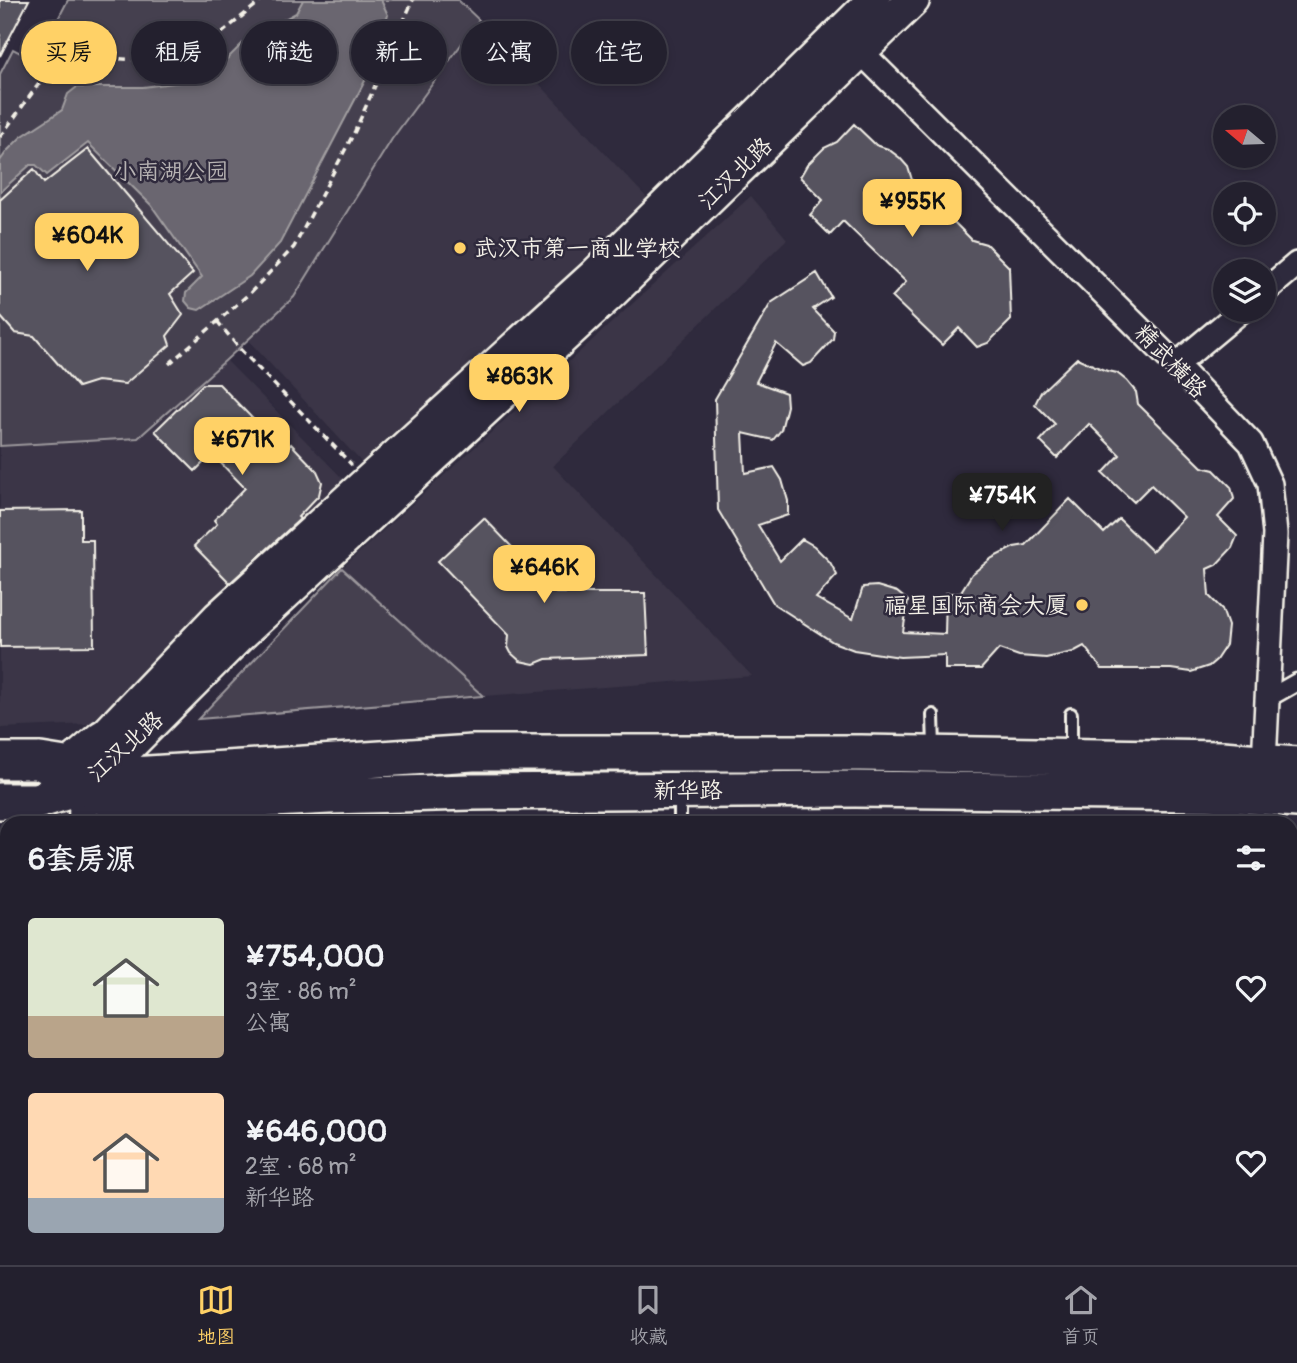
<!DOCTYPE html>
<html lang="zh">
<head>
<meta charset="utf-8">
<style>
  body { margin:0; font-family:Pangolin,"LXGW WenKai TC",sans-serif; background:#2f2d3a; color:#f1f3f6; height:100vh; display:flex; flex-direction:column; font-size:26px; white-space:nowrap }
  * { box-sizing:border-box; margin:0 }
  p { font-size:23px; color:#a3a3aa }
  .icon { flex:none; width:38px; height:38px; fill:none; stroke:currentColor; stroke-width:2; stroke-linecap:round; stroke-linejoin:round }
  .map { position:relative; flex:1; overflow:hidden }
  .drawer { position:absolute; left:0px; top:816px; width:1298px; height:450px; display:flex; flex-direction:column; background:#23202e; border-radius:21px 21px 0 0; box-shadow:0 4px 10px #0003,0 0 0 2px #403e4a }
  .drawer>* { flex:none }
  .hud { position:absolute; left:21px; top:21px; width:700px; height:63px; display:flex; gap:14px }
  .needle { width:46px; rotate:289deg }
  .buttons { position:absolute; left:1213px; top:105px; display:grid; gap:14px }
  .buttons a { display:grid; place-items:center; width:63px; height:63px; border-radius:50%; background:#23202e; box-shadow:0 4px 10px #0003,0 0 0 2px #403e4a; font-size:35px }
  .price { position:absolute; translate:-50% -60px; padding:0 16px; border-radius:14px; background:#ffd166; color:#111; font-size:23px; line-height:46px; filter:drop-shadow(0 2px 4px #0008) }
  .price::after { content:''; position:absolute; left:50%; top:42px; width:21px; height:16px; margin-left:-10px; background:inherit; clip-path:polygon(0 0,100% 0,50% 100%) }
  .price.current { background:#222; color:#fff }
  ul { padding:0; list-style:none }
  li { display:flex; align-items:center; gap:21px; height:175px; padding:0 28px }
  li span { display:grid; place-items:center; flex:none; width:196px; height:140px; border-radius:7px; color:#555 }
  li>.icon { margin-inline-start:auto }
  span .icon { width:84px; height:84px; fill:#fffc; stroke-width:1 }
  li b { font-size:30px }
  h2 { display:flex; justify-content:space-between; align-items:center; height:84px; padding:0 28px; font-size:30px }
  .tag { padding:0 24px; border-radius:32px; background:#23202e; box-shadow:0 4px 10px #0003,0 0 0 2px #403e4a; font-size:24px; line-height:63px }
  .tag.current { background:#ffd166; color:#111 }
  .menu { display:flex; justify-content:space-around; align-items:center; height:98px; border-top:2px solid #403e4a; background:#23202e; font-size:19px; color:#a3a3aa }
  .menu a { display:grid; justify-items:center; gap:4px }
  .menu .current { color:#ffd166 }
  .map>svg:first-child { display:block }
  .built { fill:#3b3647 }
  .green { fill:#454050; stroke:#9c989c; stroke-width:2 }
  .water { fill:#6a6670; stroke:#a19ea0; stroke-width:2 }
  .building { fill:#56525f; stroke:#f4f1e8; stroke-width:2 }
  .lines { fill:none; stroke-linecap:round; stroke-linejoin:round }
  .service-casing { stroke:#f4f1e8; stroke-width:16 }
  .pedestrian-casing { stroke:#f4f1e8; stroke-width:21 }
  .minor-casing { stroke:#f4f1e8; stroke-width:28 }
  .tertiary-casing { stroke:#f4f1e8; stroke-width:33 }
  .secondary-casing { stroke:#f4f1e8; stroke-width:37 }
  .primary-casing { stroke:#f4f1e8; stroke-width:40 }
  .path { stroke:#f4f1e8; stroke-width:3.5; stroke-dasharray:7 5; stroke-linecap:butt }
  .service { stroke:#2f2a3d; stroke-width:10 }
  .pedestrian { stroke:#2f2a3d; stroke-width:16 }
  .minor { stroke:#2f2a3d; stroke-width:23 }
  .tertiary { stroke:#2f2a3d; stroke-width:28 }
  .secondary { stroke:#2f2a3d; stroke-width:32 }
  .primary { stroke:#2f2a3d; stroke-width:35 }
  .poi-dot { fill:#ffd166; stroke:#2f2a3d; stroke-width:2.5 }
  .labels { text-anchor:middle; stroke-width:5; stroke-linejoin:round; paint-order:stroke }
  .park-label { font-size:23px; fill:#b7b3b3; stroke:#2f2a3d }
  .street-label { font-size:23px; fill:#f4f1e8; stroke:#2f2a3d }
  .poi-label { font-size:23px; fill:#f4f1e8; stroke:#2f2a3d; text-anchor:start }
</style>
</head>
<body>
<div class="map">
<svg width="1297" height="1265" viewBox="0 0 1297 1265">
  <rect width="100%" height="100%" fill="#2f2a3d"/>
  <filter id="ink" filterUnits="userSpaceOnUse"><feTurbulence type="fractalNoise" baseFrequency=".0143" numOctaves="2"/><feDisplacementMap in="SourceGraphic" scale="14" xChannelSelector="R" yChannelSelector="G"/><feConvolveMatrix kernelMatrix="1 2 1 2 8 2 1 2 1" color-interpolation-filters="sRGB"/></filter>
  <g filter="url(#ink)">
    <path class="built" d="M479,20L647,198L367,468L248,340L294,297L392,139Z
      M751,196L787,239L553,466L752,676L483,696L342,568Z
      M226,360L349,485L89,724L0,728V446L138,437Z
      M0,914H7V1258H54V1265H0Z"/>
    <path class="green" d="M68,0H458L479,20L392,139L294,297L226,360L138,438L0,446V74L13,49L36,61Z
      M342,568L483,696L198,719Z
      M1292,873H1297V1265H1145V1258H1292Z
      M300,1258H1043L1044,1265H300Z"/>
    <path class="water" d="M303,0H381L388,15L369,73L280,243L250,276L199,310L191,308L185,301L186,293L202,277L151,205L88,143L47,175L36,165H30L0,192V161L7,151L21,137L62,110L68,94L77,87H143L197,80L216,70L246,40L296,13Z
      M474,1258H585L579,1265H471Z
      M930,1258H1029L1030,1265H941Z"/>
    <path class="building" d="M0,0H29L0,56Z
      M854,124L876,145L888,149L900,158L908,167L912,180L972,240L986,244L1009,267L1011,320L988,343L977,347L959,328L942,345L892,297L906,282L843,221L830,235L810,215L823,200L800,177L807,165L824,148L837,142Z
      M88,149L193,273L170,294L183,315L167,336L170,345L125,384L97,381L78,387L34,336L15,333L0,316V200L34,169L44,183Z
      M817,273L831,297L813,309L834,331L833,339L811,363L803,366L776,343L756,382L786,393L787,406L781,430L773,440L743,433L745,473L774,467L782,480L788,501V515L758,525L780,561L802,539L814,546L830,562L837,575L816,598L853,619L863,587L877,586L897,592L908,601L903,632L945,634L946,593H960L972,574L992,558L1014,547L1026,545L1070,499L1104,533L1119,519L1152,551L1184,517L1151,485L1134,502L1103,473L1120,455L1089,424L1057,458L1040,441L1055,424L1035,404L1041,392L1077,358L1104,370L1117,373L1127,381L1136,392L1138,404L1202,467L1214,470L1231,487L1234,499L1218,517L1237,536L1232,548L1216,565L1207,569L1209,596L1222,609L1228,626L1226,645L1216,660L1209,666L1191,672L1171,669H1102L1084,646L1073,652L1046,658L1019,656L999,649L981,669H945V655L900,657L854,650L833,642L774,604L718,510L715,399L771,303Z
      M203,384H219L284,451L291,444L317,471L322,482L319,495L298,517L300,519L230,583L194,546L217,524L214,520L245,488L212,454L195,471L155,431Z
      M81,510V540H93L94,646L0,647V511Z
      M484,518L556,593H645L648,655L546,659L534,664L520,661L511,653L508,647L509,635L438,561Z"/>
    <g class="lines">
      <g class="service-casing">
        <path id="service" d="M933,715L934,748
          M1071,754V714
          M680,822V797
          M0,1023L7,1024"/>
      </g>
      <g class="pedestrian-casing">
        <path id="pedestrian" d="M1267,699L1297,682"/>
      </g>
      <g class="minor-casing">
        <path id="minor" d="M860,51L1176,365L1251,443L1270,484L1275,534L1264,763
          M1264,292L1297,264
          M1176,365L1242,310"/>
      </g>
      <g class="tertiary-casing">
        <path id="tertiary" d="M83,822L84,786
          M79,1265V1258"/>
      </g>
      <g class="secondary-casing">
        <path id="secondary" d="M94,762L103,738L218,618L596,274L874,0
          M84,786L127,748L238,637L612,292L913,0"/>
      </g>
      <g class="primary-casing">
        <path id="primary" d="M0,761H39L84,786L133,775L473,753H861L1222,759L1297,765
          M40,761L71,766L103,738
          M0,801H37L84,786L122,807L329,796L470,792L855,789L1209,793L1297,799"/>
      </g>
      <path class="path" d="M0,137L38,85L77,56L138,60L207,45L262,0
        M217,321L239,348L352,465
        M169,364L251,292L294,247L355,131L413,0
        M422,1258L427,1265"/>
      <use href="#service" class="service"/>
      <use href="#pedestrian" class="pedestrian"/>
      <use href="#minor" class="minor"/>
      <use href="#tertiary" class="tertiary"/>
      <use href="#secondary" class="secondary"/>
      <use href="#primary" class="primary"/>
    </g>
  </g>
  <g class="poi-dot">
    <circle cx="460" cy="248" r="7"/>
    <circle cx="1082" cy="605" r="7"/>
  </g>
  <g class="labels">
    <g class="park-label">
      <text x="171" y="179">小南湖公园</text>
    </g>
    <g class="street-label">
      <text transform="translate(735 173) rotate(-44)" y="8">江汉北路</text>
      <text transform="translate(1171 361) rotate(46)" y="8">精武横路</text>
      <text transform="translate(125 746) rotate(-42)" y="8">江汉北路</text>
      <text x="688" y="798">新华路</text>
    </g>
    <g class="poi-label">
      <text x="474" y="256">武汉市第一商业学校</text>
      <text x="1068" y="613" text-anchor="end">福星国际商会大厦</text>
    </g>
  </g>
</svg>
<div class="buttons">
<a><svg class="needle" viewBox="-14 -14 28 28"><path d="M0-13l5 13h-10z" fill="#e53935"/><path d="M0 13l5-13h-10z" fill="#a3a3aa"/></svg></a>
<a><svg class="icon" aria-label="locate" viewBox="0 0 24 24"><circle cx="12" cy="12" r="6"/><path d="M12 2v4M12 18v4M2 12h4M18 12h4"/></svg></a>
<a><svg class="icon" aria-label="layers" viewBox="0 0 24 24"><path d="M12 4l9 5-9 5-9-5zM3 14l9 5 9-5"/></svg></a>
</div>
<b class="price" style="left:912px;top:239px">¥955K</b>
<b class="price" style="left:87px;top:273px">¥604K</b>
<b class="price" style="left:519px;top:414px">¥863K</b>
<b class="price" style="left:242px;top:477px">¥671K</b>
<b class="price current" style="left:1002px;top:533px">¥754K</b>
<b class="price" style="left:544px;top:605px">¥646K</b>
<div class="hud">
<a class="tag current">买房</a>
<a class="tag">租房</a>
<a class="tag">筛选</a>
<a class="tag">新上</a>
<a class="tag">公寓</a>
<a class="tag">住宅</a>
</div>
<section class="drawer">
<h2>6套房源<svg class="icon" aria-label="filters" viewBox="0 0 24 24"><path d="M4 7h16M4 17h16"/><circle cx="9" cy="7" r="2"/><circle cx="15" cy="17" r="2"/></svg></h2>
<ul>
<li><span style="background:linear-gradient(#dfe7d0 70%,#b9a48a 0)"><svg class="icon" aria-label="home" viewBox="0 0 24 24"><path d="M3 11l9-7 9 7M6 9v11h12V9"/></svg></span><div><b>¥754,000</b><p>3室 · 86 m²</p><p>公寓</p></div><svg class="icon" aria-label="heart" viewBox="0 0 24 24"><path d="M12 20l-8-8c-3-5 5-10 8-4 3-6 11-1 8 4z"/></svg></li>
<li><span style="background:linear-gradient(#ffd9b3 75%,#9aa5b1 0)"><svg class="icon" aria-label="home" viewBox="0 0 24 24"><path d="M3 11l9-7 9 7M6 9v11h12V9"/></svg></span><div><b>¥646,000</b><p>2室 · 68 m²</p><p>新华路</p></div><svg class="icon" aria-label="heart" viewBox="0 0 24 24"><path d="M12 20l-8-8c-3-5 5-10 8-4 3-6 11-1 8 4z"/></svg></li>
</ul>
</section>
</div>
<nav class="menu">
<a class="current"><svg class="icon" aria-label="map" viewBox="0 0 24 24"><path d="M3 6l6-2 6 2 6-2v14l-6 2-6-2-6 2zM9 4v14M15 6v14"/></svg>地图</a>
<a><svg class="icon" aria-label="saved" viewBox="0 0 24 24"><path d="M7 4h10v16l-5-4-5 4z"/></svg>收藏</a>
<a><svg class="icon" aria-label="home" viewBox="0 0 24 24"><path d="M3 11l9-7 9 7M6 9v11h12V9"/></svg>首页</a>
</nav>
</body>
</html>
